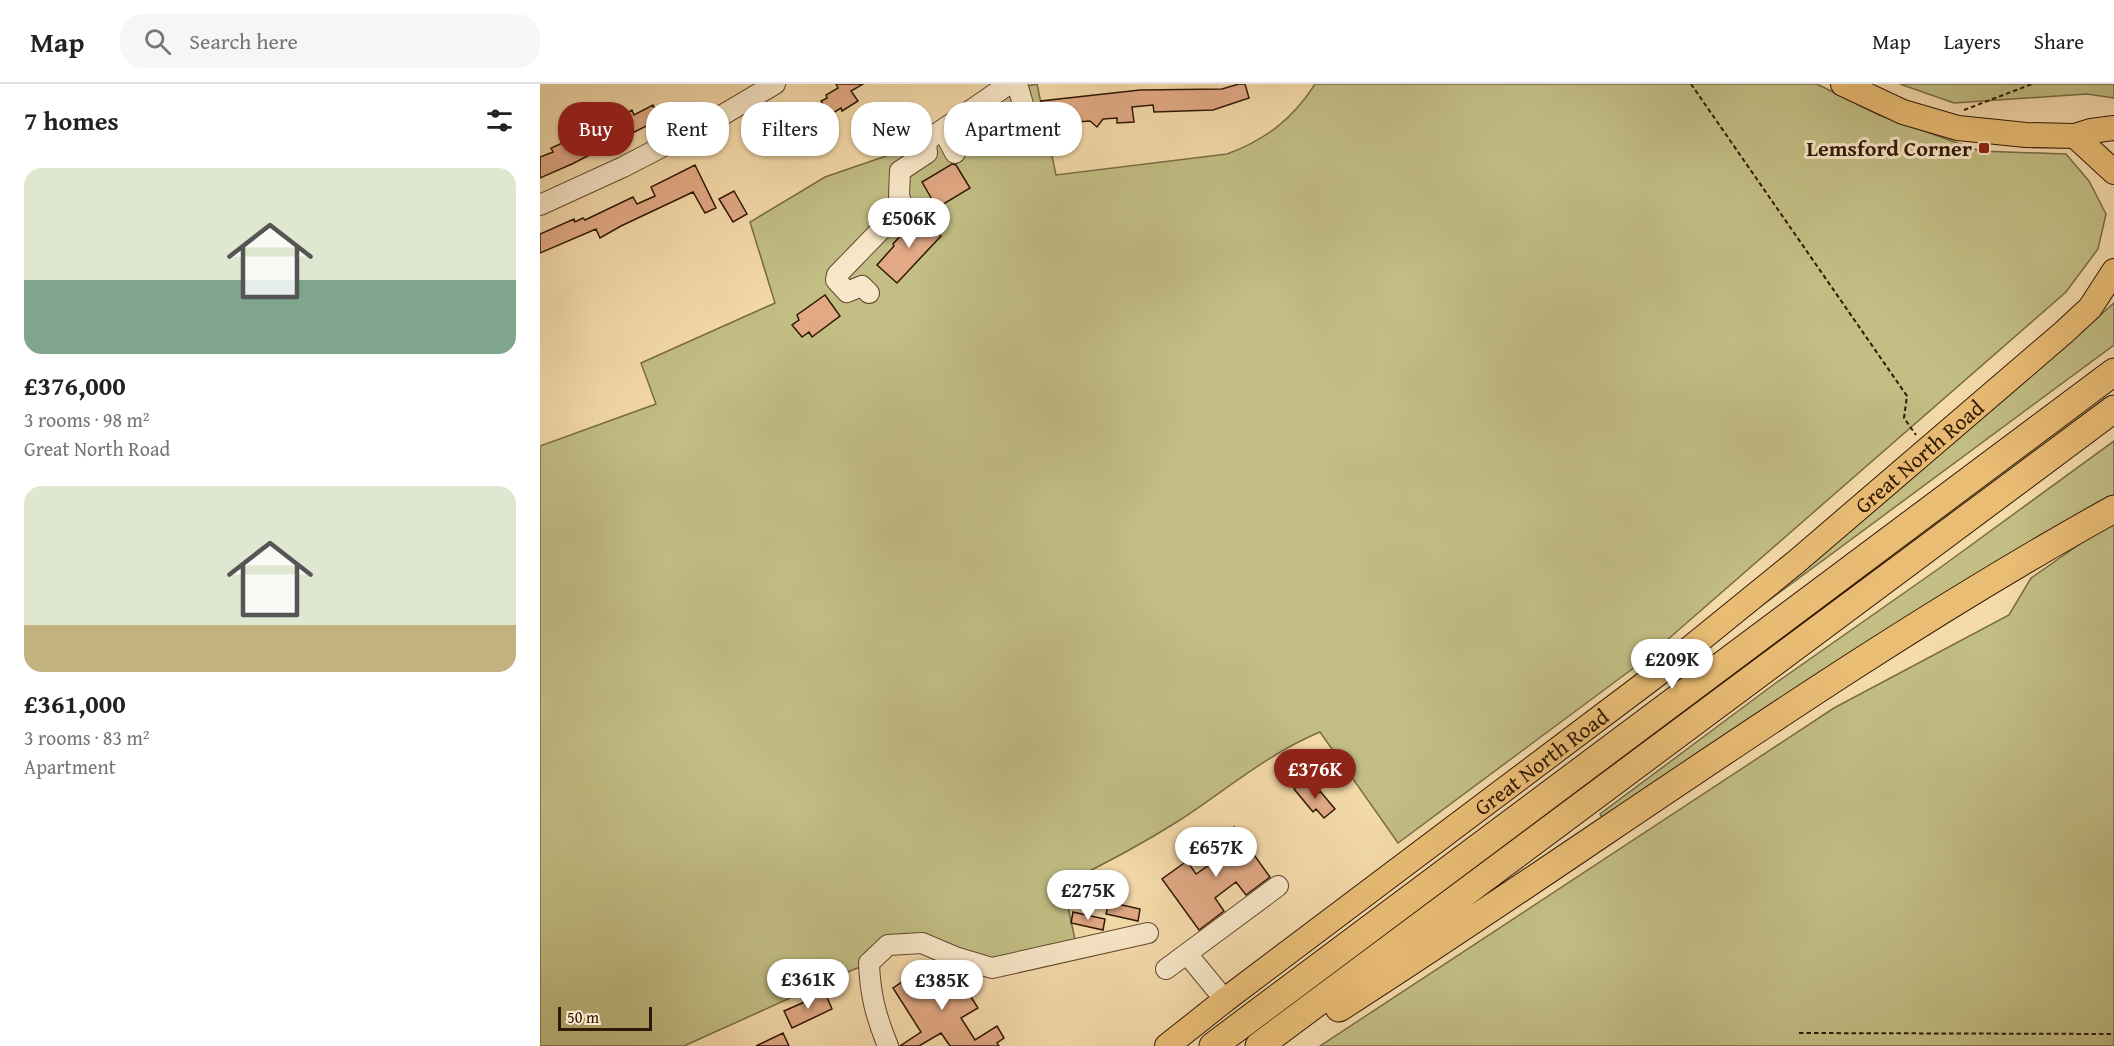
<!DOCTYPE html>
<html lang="en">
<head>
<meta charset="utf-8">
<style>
  body { margin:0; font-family:"Gentium Book Plus",serif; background:#f6f6f6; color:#222; height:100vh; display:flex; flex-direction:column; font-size:22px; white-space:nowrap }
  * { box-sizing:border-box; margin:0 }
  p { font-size:20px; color:#767676 }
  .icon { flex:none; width:33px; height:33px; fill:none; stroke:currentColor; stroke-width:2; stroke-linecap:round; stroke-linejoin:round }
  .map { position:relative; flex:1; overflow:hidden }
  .side { display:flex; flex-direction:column; background:#fff; width:540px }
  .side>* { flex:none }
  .top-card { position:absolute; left:18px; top:18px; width:570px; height:54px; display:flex; gap:12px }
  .scale { position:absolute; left:18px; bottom:15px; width:94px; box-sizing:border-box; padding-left:6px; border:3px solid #301805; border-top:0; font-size:16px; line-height:21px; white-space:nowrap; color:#301805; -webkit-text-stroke:4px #f8e7c8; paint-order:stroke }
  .price { position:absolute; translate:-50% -51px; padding:0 14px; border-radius:21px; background:#fff; color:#222; font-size:20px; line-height:39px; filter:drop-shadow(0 2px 3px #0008) }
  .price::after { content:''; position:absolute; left:50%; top:36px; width:18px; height:14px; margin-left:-9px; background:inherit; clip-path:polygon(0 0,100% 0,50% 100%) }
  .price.on { background:#8f2418; color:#fff }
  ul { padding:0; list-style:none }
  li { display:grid; align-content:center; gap:12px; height:318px; padding:0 24px }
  li span { display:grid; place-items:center; height:186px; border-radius:18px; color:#555 }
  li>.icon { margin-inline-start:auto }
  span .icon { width:108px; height:108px; fill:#fffc; stroke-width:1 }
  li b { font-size:26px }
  h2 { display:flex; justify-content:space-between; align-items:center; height:72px; padding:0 24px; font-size:26px }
  .chip { padding:0 21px; border-radius:24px; background:#fff; box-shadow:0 2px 4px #0004; font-size:21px; line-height:54px }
  .chip.on { background:#8f2418; color:#fff }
  header { display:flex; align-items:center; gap:36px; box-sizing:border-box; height:84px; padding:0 30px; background:#fff; border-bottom:2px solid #e0e0e0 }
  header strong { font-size:28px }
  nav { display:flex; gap:33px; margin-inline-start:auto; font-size:21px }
  .search { width:420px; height:54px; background:#f6f6f6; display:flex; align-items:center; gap:15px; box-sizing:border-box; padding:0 21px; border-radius:24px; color:#767676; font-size:22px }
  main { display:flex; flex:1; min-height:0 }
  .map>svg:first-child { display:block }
  .green { fill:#c2be84; stroke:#796b44; stroke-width:1.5 }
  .building { fill:#e1a984; stroke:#301805; stroke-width:1.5 }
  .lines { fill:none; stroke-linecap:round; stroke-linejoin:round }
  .minor-casing { stroke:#61482e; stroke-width:22 }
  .major-casing { stroke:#301805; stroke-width:26 }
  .highway-casing { stroke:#301805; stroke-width:29 }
  .path { stroke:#301805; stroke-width:2; stroke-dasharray:4.5 3; stroke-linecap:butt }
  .minor { stroke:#f8e7c8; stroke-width:20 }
  .major { stroke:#eabd75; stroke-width:24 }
  .highway { stroke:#eabd75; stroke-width:27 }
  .poi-dot { fill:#8f2418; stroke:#f8e7c8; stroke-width:2 }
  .labels { text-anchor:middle; stroke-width:6; stroke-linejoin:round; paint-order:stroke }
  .poi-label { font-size:22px; font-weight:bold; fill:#301805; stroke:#f8e7c8; text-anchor:end }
  .street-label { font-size:22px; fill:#301805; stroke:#f8e7c8 }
</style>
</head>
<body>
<header>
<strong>Map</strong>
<div class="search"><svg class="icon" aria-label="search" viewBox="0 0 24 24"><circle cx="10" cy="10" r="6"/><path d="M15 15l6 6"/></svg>Search here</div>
<nav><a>Map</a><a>Layers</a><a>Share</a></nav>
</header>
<main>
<section class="side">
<h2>7 homes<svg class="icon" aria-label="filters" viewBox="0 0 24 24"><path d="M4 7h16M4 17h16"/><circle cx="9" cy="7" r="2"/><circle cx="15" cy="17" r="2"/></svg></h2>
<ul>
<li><span style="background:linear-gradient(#dfe7d0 60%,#7fa58c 0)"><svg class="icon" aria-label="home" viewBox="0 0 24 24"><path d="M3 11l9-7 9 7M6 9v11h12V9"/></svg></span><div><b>£376,000</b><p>3 rooms · 98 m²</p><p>Great North Road</p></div></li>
<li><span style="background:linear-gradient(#dfe7d0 75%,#c2b280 0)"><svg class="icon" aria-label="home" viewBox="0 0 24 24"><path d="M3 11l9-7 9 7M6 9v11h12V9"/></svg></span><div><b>£361,000</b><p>3 rooms · 83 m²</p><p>Apartment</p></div></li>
</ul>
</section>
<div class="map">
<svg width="1574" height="962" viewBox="0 0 1574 962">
  <rect width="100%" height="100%" fill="#f5daaa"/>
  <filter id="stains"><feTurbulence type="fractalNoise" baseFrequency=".00333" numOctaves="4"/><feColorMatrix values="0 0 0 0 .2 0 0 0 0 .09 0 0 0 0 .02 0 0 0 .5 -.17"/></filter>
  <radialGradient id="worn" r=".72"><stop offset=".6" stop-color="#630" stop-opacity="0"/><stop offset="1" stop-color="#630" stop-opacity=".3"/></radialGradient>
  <path class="green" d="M497,0L516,91L687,70C725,56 753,35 775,0H1277L1339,31L1440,67L1526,70L1549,97L1566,130L1558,165L1526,208L1103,577L858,759L780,648C729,669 686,706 640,736C602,760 563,781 523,800L536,860L452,884L382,859L310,887L144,962H0V362L116,320L101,279L235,219L210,138L285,93L349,71L461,1L464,7Z
    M1360,0H1574V14L1547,10L1414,19Z
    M1574,219V261L1178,554L1464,316Z
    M1574,357V413L1065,738L1060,730L1237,598L1401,483Z
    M1574,439V962H780L1294,624L1469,531L1491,494L1550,453Z"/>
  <path class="building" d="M296,0H323L311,7L318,17L302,27L301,24L290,31L281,17L287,14L286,11L298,4Z
    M699,0H705L709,14L673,26L614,28L613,21L592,23L594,38L577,39V34L563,35L557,43L550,37L536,38V36L510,39L509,34H506L505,30L503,31L501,17L600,6L682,5Z
    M113,21L120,35L32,80L0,94V73L13,68L11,64L47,48L48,44L79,52L71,37L92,26L94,31Z
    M452,26L460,40L448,47L440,34Z
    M244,29L261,49L247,61L230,41Z
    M412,80L416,81L430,104L397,124L382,98Z
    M155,81L176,124L165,129L153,108L81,142L60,154L56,145L0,169V150L34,135L35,138L43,134L45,136L93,113L97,120L115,112L111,103Z
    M194,107L207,130L193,138L179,115Z
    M380,131L401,152L357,199L337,181L354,162L353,160Z
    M285,211L300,232L272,253L269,248L262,253L252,241L259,236L257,231Z
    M764,697L776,711L780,707L795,725L784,734L776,725L773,728L754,705Z
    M694,743L730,793L706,811L696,798L675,814L684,827L659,846L622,795L647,777L656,790L679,774L669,761Z
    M569,818L600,825L598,837L566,830Z
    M533,828L565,835L563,846L531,839Z
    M387,886L394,898L414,886L438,924L421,934L435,956L457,942L464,954L457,959L459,962H410L401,949L379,962H360L381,948L353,904L365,896L366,899Z
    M285,909L292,925L252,944L244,927Z
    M243,949L249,962H216Z"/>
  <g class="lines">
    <g class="minor-casing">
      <path id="minor" d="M477,0L495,61
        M403,46L415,69
        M0,121L83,83L174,36L235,0
        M329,209L322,202L307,208L296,196L297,191L363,123L359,112L360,87L387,69L386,57L469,0
        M647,870L685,916
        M626,885L738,802
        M348,962C336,933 330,910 329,879L348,861L382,859L415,873L452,884L608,849"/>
    </g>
    <g class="major-casing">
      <g id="major">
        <path d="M1303,0L1363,28L1418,44L1486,51L1535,52L1551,47L1574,44"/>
        <path d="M1535,52L1574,88"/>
        <path id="s1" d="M627,962L685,916L1123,586L1256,478L1523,249L1550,224L1574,187"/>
      </g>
    </g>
    <g class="highway-casing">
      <path id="highway" d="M799,924C1058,758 1305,574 1574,425
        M673,962L1574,288
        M719,962L1574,325"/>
    </g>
    <path class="path" d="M1151,0L1367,312L1364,334L1376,351
      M1424,26L1492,0
      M1259,949L1574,950"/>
    <use href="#minor" class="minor"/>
    <use href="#major" class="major"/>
    <use href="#highway" class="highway"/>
  </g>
  <rect class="poi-dot" x="1438" y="58" width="12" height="12" rx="3"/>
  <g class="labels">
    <g class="poi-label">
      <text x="1432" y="72">Lemsford Corner</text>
    </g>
    <g class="street-label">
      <text dy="8" stroke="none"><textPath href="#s1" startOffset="956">Great North Road</textPath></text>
      <text dy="8" stroke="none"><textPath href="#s1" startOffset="470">Great North Road</textPath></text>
    </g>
  </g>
  <rect width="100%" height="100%" filter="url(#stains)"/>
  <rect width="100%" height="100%" fill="url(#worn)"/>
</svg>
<div class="scale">50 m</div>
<b class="price" style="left:369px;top:165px">£506K</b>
<b class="price" style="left:1132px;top:606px">£209K</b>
<b class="price on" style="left:775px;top:716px">£376K</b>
<b class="price" style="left:676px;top:794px">£657K</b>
<b class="price" style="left:548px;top:837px">£275K</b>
<b class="price" style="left:268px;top:926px">£361K</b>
<b class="price" style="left:402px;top:927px">£385K</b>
<div class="top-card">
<a class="chip on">Buy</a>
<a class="chip">Rent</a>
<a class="chip">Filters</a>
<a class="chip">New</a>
<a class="chip">Apartment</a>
</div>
</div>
</main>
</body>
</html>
